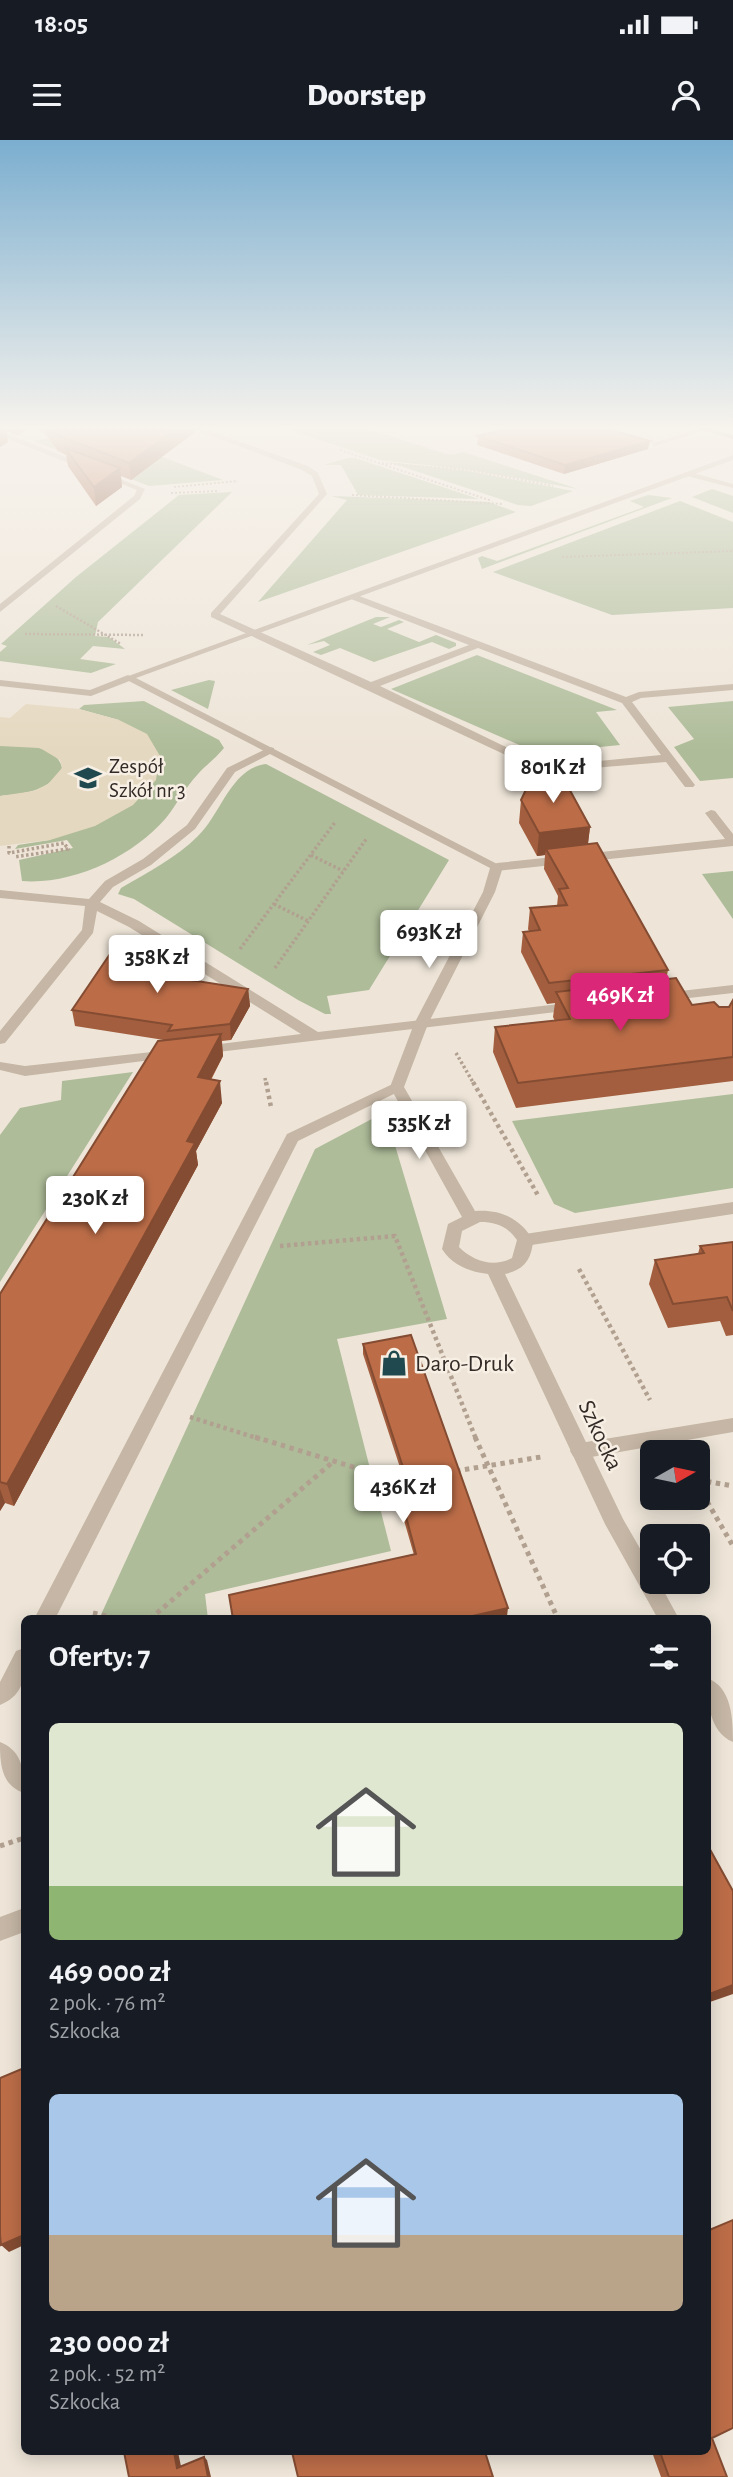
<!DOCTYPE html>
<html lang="pl">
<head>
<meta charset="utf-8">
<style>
  body { margin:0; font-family:"Alegreya Sans",sans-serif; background:#20242c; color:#f1f3f6; height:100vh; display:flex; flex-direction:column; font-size:26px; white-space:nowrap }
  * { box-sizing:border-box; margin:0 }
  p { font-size:23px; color:#9ea1a6 }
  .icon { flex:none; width:38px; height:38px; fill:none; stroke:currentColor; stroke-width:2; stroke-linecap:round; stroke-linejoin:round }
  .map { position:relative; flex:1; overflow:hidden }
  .details { position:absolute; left:21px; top:1475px; width:690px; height:840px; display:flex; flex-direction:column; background:#171b24; border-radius:10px; box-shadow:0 4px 18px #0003 }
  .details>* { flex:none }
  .needle { width:46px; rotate:81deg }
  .buttons { position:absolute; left:640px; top:1300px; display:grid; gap:14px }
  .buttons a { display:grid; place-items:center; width:70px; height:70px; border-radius:10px; background:#171b24; box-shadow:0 4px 18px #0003; font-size:35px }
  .price { position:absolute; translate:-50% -60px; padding:0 16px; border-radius:7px; background:#fff; color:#222; font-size:23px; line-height:46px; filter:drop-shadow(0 2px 4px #0008) }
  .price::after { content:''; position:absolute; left:50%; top:42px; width:21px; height:16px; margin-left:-10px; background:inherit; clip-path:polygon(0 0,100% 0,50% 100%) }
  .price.selected { background:#db2777; color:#fff }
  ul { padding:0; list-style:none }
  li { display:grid; align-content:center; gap:14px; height:371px; padding:0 28px }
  li span { display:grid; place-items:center; height:217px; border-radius:10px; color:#555 }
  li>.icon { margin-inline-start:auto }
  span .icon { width:126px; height:126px; fill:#fffc; stroke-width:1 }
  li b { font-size:30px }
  h2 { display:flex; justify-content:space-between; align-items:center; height:84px; padding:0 28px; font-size:30px }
  .status { display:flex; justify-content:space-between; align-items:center; height:49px; padding:0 35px; background:#171b24; direction:ltr }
  .status svg { height:19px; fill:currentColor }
  header { display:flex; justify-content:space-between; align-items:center; height:91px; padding:0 28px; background:#171b24; font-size:32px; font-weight:800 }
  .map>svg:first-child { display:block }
  .green { fill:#aebc99 }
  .plaza { fill:#e5d8c0 }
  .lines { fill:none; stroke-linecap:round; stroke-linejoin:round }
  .path-far4 { stroke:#b1a090; stroke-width:2; stroke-dasharray:2 2; stroke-linecap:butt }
  .path-far3 { stroke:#b1a090; stroke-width:2.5; stroke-dasharray:2 2; stroke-linecap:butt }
  .path-far2 { stroke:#b1a090; stroke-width:3.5; stroke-dasharray:2.5 2.5; stroke-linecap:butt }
  .path-far1 { stroke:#b1a090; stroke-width:4.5; stroke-dasharray:3.5 3.5; stroke-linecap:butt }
  .path { stroke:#b1a090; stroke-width:5; stroke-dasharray:4.5 4.5; stroke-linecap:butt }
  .lane { fill:#c5b6a5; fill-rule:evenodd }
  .street { fill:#c5b6a5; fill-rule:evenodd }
  .secondary { fill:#988577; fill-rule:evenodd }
  .wall { fill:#a25e3e }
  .shaded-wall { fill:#844c32 }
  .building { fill:#bc6d48; stroke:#844c32; stroke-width:2 }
  .labels { text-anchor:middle; stroke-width:5; stroke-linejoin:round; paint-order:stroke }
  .far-poi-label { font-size:21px; fill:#322a26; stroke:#f7efe4; text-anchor:start }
  .poi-label { font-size:24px; fill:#322a26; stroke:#f7efe4; text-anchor:start }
  .street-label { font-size:24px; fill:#322a26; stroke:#f7efe4 }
</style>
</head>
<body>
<div class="status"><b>18:05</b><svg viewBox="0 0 49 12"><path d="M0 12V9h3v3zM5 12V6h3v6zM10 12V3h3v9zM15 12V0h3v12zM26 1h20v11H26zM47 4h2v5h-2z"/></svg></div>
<header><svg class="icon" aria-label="menu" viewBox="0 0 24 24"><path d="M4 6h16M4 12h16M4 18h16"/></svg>Doorstep<svg class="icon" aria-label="person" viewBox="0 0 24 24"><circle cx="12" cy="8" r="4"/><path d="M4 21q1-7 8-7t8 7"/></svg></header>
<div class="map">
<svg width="733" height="2337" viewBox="0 0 733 2337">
  <rect width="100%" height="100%" fill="#eee5d8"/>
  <path class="green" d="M23,285H78L223,340L149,346L34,301L53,297Z
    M275,285H357L449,315L463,312L578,349L471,330L380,320Z
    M348,318H355L479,359L358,355L341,325H324Z
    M388,322L469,331L573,351L531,366L518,365Z
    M712,349L733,356V373L692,357Z
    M232,352L98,482L95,496L109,497L125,509L93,506L80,519L116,524L91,533L0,521V512L7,506L1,504L76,437L179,355Z
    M648,355L672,358L482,429L478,418L482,416L497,421L644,367L630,361Z
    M331,356L488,362L516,372L258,462L347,360Z
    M680,361L733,382V468L612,475L493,432Z
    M376,477H390L373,484L381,487L399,480L404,482L387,489L419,502L436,495L456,503V506L449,509L432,502L374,522L340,508L321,515L313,512L330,505L324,501L307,505Z
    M477,515L617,570L596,572L620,605L570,610L576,620L556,621L391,549Z
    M209,540L215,541L208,569L171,550Z
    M144,561L219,600L224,608C216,618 206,625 198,634C185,648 177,664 166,678C132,717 73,745 22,741L19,720L73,708L67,700L15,709L18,705L50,700L119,580L79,569L84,565Z
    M733,561V638L700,641L674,607L694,599L668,567Z
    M24,605C40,608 58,610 62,628C51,651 23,654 0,656V606Z
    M266,624L449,720L369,850L327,856L331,874H325L298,860L134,759L118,754L121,748C147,733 177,717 198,696C221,674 231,628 266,624Z
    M733,731V779L702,734Z
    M133,932L0,1142V995L20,968L61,960L62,941Z
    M733,954V1048L575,1073L554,1064L512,981Z
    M385,972L447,1179L337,1199L391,1411L205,1454L208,1479H99L315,1009Z"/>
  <path class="plaza" d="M26,564L79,569L119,580L147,594L160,616L156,640L133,665L95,686L50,700L0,706V656L34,651L48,644L62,628L60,620L40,608L0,606V577L10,578Z"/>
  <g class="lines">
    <path class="path-far4" d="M340,310L492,361
      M378,323L470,330L553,346
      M174,347L238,341
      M171,353L219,351
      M352,355L503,364
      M562,417L733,411"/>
    <path class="path-far3" d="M56,466L121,504
      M25,494L143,495"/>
    <path class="path-far2" d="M9,706V713L64,703L68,709L14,717
      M311,715L343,731
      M274,764L308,781
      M240,809L336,681
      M275,828L367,698
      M456,913L474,944
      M265,938L266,944"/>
    <path class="path-far1" d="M266,942L271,967
      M473,942L539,1057
      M280,1106L395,1096L476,1299
      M579,1129L650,1260
      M190,1277L260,1299"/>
    <path class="path" d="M255,1297L399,1341L410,1339
      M475,1297L558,1479
      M456,1331L541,1317
      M698,1340L733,1346
      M698,1346L733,1406
      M93,1473L120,1479
      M150,1479L334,1321
      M0,1706L24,1698"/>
    <path class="lane" d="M183,285H193L308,326L318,333L327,354L220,474L371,542L469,505L351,459L354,454L626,557L639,552L733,544V550L641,558L632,562L695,645L693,647H685L666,622L568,630L529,626L211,477V473L319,354L312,336L302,330ZM478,508L622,563L661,615L568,624L535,621L380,546Z
      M704,287L706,290L655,306L651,304Z
      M0,291L145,349L140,359L0,472V464L134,356L137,350L0,296Z
      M690,332L733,344V348L687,336Z
      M128,535L133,538L132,540L91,556L0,546V540L90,550Z
      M270,607L274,608V612L235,632L195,689L151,725L113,747L100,762L139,781L318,892L576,862L581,863V869L201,914L194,910L196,907L301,894L129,787L97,771L93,793L5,903L0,904V891L82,790L85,766L0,758V750L89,759L105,741L143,719L187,685L227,628Z
      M711,670L715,671L733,694V706L497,731L491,727L497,723L725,699L705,673Z
      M733,845V853L663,861L656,857L663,853Z
      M170,910L175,911V917L25,936L0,930V922L25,926Z
      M397,942L402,944V950L298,1001L55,1479H34L287,994Z
      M733,1062V1074L525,1106L517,1100L525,1094Z
      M733,1278V1292L580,1319L573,1316L570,1311L573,1306L580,1303Z
      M24,1508C26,1532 26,1555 0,1565V1542L16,1511Z
      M0,1602C23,1611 24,1631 24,1653C1,1645 0,1624 0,1602Z"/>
    <path class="street" d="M733,315V320L136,538L503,727L495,752L428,884L404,947L475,1071C500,1069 520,1078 533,1100C532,1119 524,1130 505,1134L623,1379L653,1431V1442H659L679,1479H658L605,1384L488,1134C470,1132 452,1125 442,1109L448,1084L462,1077L390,947L414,884L483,752L490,728L123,538ZM480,1082C496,1082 507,1086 517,1100L512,1118C493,1128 473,1121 459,1107L462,1091Z
      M707,1538C732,1547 733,1579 733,1602C709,1592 707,1560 707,1538Z
      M24,1768V1792L0,1801V1777Z"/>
    <path class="secondary" d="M686,285H697L733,295V299Z"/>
  </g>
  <path class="wall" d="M0,285H33L18,295L6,291L8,302Z
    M39,285H195V292L131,340L121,336L122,347L96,366L68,326L66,315L58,311Z
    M478,296L648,309L564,334L477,305Z
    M521,660L590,687L588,704L668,830L666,840L692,865L729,867L733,860V941L516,968L493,912L495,887L555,881L553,877L555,863L547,864L521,812L523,792L529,791L528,789L530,768L557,766L558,756L544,729L545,715L537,716L519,683Z
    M168,819L169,836L248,849L250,866L231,900L222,901L223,916L211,940L222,963L196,1011L198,1025L14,1366L5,1363L0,1371V1154L164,900L75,886L72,870Z
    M733,1102V1195L726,1196L720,1181L668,1188L649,1144L655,1120L698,1114L700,1106Z
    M363,1204L507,1476L414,1415L399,1363L400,1354L408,1352L363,1214Z
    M712,2298L727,2337H661L652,2312H707Z"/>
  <path class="shaded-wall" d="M5,285L8,302L0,307V288Z
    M16,285H33L18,295Z
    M181,285H195V292L131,340L129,323Z
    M650,301L648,309L564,334L565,325Z
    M120,328L122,347L96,366L94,347Z
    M590,687L587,711L546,709L545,715L537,716L539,693Z
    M168,819L170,836L161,851L158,835Z
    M248,849L250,866L231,900L230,884Z
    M221,894L223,916L200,959L198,937Z
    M220,941L222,963L196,1011L198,1025L14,1366L7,1344L187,1001Z
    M0,1349L5,1363L0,1371Z
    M508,1468L507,1476L496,1479H459Z
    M733,1845V1854L707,1863V1855Z
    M24,2095V2105L9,2112L1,2105Z
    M174,2312H178L182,2331L177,2328Z
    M204,2317L207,2320L211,2337H208Z"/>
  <path class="building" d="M49,285H181L129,323L55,294Z
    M521,285H594L650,301L565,325L478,296Z
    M65,308L120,328L94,347Z
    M561,634L590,687L539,693L521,660L532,637Z
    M597,703L668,830L549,843L523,792L540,790L530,768L567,765L559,749L568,748L546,709Z
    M112,811L168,819L158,835L248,849L230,884L168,891L172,885L72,870Z
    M676,838L692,865L714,862L719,867H729L733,860V917L518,943L495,887L570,879L556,852Z
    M221,894L198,937L220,941L187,1001L195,1003L7,1344L0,1342V1154L158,901Z
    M733,1102V1171L727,1157L673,1164L655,1120L704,1113L700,1106Z
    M411,1195L508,1468L459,1479H233L229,1455L416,1414L400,1354L411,1352L363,1204Z
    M707,1704L733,1751V1845L707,1855Z
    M24,1928V2095L1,2105L0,2095V1938Z
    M733,2080V2288L712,2298L727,2337H669L660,2312H707V2091Z
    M124,2312H174L177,2328L204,2317L208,2337H129Z
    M292,2312H485L493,2337H298Z"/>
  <linearGradient id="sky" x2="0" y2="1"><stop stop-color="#7baecf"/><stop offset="0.47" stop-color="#f7f3ed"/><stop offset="1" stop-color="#f7f3ed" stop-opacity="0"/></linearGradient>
  <rect width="733" height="612" fill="url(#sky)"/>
  <defs>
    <g id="school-bare" transform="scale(2.1)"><path d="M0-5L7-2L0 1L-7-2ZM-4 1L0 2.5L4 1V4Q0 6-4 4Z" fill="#1f494f" stroke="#f7efe4" stroke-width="2.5" paint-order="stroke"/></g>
    <g id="shop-bare" transform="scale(2.1)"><path d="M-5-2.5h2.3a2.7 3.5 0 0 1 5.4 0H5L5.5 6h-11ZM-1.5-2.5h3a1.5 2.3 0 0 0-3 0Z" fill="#1f494f" stroke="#f7efe4" stroke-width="2.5" paint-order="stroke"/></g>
  </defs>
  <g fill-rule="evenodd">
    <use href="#school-bare" x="88" y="638"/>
    <use href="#shop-bare" x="394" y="1223"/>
  </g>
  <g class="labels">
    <g class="far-poi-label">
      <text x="109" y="633">Zespół<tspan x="109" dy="24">Szkół nr 3</tspan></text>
    </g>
    <g class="poi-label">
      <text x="415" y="1231">Daro-Druk</text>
    </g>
    <g class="street-label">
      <text transform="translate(601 1295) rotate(65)" y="8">Szkocka</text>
    </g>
  </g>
</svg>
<div class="buttons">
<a><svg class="needle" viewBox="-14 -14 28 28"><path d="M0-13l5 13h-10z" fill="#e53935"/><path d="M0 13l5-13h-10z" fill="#9ea1a6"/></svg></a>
<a><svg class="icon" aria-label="locate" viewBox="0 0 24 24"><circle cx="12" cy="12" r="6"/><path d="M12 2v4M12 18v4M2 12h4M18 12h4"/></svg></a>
</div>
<b class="price" style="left:553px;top:665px">801K zł</b>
<b class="price" style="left:429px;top:830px">693K zł</b>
<b class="price" style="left:157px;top:855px">358K zł</b>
<b class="price selected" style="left:620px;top:893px">469K zł</b>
<b class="price" style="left:419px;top:1021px">535K zł</b>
<b class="price" style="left:95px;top:1096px">230K zł</b>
<b class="price" style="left:403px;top:1385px">436K zł</b>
<section class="details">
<h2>Oferty: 7<svg class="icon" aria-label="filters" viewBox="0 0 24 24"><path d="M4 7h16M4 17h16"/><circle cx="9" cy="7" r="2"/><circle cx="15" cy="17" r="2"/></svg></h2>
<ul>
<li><span style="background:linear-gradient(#dfe7d0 75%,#8fb573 0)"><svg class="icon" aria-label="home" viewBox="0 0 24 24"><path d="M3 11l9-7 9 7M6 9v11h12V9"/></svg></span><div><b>469 000 zł</b><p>2 pok. · 76 m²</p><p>Szkocka</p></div></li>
<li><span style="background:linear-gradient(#a9c7e8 65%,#b9a48a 0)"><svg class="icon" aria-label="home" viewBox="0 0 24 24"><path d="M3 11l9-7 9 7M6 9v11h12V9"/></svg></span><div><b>230 000 zł</b><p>2 pok. · 52 m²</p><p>Szkocka</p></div></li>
</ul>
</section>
</div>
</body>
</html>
